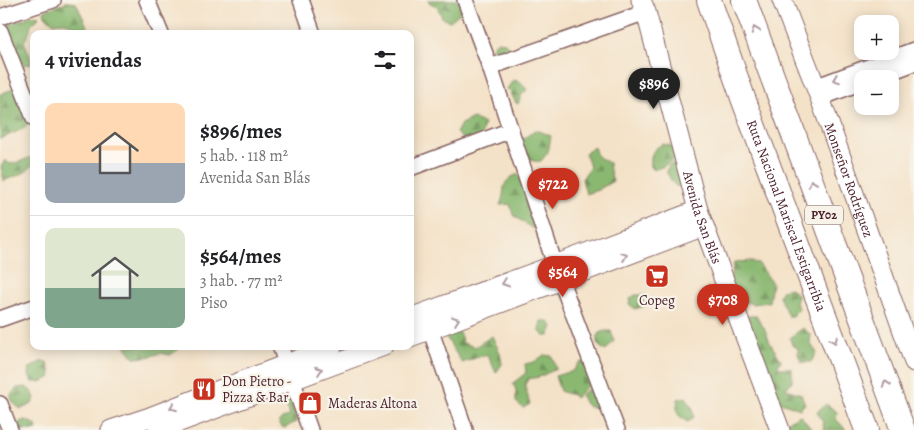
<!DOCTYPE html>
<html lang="es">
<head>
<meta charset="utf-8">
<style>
  body { margin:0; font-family:Alegreya,serif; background:#f2f2f2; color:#202124; height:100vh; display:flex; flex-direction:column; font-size:19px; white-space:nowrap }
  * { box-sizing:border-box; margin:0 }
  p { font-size:16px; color:#757577 }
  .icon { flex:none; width:28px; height:28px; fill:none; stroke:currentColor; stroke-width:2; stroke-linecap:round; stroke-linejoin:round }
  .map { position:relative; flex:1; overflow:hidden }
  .drawer { position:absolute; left:30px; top:30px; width:384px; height:320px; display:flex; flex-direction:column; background:#fff; border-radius:10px; box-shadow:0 2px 12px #0003 }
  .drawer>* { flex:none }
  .fabs { position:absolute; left:854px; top:15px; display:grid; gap:10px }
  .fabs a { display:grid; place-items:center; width:45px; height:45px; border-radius:10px; background:#fff; box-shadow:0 2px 12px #0003; font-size:25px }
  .price { position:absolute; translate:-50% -42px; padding:0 11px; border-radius:18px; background:#c8321e; color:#fff; font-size:16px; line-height:32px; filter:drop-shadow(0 1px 2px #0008) }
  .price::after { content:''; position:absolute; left:50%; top:30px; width:15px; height:11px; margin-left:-8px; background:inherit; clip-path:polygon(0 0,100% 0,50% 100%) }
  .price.on { background:#222; color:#fff }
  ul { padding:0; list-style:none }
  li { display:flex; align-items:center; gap:15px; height:125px; padding:0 15px }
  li+li { border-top:1px solid #e0e0e0 }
  li span { display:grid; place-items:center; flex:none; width:140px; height:100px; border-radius:10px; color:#555 }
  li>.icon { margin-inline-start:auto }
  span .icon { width:60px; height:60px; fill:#fffc; stroke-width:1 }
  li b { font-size:21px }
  h2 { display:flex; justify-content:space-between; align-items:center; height:60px; padding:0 15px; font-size:21px }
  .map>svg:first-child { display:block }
  .forest { fill:url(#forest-firs); stroke:#6a6c4e }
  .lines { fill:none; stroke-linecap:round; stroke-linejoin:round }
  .minor-casing { stroke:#866362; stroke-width:18 }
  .tertiary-casing { stroke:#866362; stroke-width:21 }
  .trunk-casing { stroke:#866362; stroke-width:26 }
  .minor { stroke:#fff; stroke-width:15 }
  .tertiary { stroke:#fff; stroke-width:19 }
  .trunk { stroke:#fff; stroke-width:24 }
  .oneway { stroke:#ae9aa0 }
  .labels { text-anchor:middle; stroke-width:4.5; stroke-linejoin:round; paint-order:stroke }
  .shield { fill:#f7f3e8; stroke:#7e5f64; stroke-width:1 }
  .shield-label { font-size:12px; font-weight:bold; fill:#4a1f2b }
  .street-label { font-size:14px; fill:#4a1f2b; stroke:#f7f3e8 }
  .poi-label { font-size:14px; fill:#4a1f2b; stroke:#f7f3e8; text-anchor:start }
</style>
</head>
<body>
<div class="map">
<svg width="914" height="430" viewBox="0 0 914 430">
  <defs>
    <pattern id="forest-firs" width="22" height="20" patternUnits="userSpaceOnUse" patternTransform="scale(1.25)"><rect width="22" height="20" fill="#8ab871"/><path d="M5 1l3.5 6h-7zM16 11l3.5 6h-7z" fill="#73955d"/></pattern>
  </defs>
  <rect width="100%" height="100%" fill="#f7f3e8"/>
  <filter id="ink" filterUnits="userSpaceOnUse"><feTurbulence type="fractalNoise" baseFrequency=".02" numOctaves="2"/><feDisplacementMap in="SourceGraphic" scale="10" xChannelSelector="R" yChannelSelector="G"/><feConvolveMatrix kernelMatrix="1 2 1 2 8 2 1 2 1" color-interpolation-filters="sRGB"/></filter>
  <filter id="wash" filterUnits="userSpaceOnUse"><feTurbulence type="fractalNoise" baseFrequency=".0096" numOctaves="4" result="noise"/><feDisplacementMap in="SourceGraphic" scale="20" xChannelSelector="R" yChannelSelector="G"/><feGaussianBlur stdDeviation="1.12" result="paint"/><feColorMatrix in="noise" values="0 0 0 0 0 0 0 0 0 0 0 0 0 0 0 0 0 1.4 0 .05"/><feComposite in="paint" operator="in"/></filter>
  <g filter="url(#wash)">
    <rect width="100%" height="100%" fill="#f4e2c8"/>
    <path class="forest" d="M428,0H460L462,5L460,13L450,21L443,19L437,6L430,3Z
      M66,2L76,3L91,34H76C69,21 67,21 54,23L45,16L44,11Z
      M34,15L39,16L36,21L32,23C29,30 30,34 24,41L30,56L31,64L24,65L19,59L14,43L7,32L10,24Z
      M498,41L504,42L510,48L506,55L501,56L493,52V45Z
      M513,80L521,82L527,90L522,94L518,104L516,103L511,93L507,89Z
      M18,87L20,106L29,123L25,128L0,139V94Z
      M473,118L484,124L480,141H465L456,133L461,124Z
      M535,130L544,133L551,136L548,152L541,161C526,163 525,154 518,143Z
      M663,144L671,146L678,149L676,160H672L664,166L654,170L651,167C650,155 652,149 663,144Z
      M594,147L597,156L609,163L610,171L613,181L598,190L586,194L582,179L590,167L585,153Z
      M31,157L33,163C28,175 15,175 4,181L1,167L5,160L10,164L19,162Z
      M676,162L683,186H676L672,182L666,171L670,164Z
      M518,174L540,221L533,229L513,215L510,204L500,205C507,191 498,182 518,174Z
      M752,261L760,265L772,283L769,302L753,304L736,299L728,288L734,262Z
      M791,288L798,296L796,303L799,309L792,316H788L779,296L782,290Z
      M635,295H644L649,298L645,306L635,309L629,304L630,299Z
      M748,316H757L760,323L764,327L770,343L781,360L777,369L779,368H792V381L786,389L801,394L805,404L800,409L773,399L748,323Z
      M541,321H548L553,326L549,336H544L539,330Z
      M455,328L459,332L463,343L475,347L492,336L500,353L502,364L496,373L488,355L478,357L462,363L446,337Z
      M803,328L811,335L810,343L817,353L811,362H801L798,354V348L792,345L790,338L800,330Z
      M605,331H611L614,341L605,351L597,344V337L601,332Z
      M125,346H178V350L170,355L161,353L147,357L135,358Z
      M544,355L552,356L556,369L539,377L528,379L525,386L530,404L523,408L516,402V390L513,383L526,373L525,364L534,362Z
      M42,361L48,364L51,373L50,378L40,382H32L29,375L30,368Z
      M586,361L591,372V384C583,388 582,393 575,398L573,395L565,393L560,391L555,376L573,371L579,363Z
      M26,387L32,392L35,398L32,404L21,409C15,405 11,402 11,395L17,388Z
      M593,389L599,395L601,401L598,407C586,408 585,406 581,395L587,390Z
      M686,397L693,409L694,417L688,422C675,414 676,413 678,399Z
      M288,399L292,402L296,422L284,428L280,425L279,422L282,418L289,416L286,404Z
      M826,404L837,412L836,419L846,430H824L823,422L817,412Z
      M800,415L812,430H784L785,423Z
      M26,420L36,425L37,430H16C17,423 20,421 26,420Z"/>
  </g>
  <g filter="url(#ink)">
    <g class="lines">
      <g class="minor-casing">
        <path id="minor" d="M147,0L161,34
          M301,0L313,34
          M465,0L490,67L555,265L617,430
          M0,17L53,0
          M0,31L34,118
          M490,67L646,12
          M872,79L914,63
          M815,87L914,50
          M820,98L862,82
          M410,168L511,130
          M0,319L34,307
          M427,320L465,430
          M280,346L310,430
          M0,404L10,430"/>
      </g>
      <g class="tertiary-casing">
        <g id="tertiary">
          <path id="s1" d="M641,0L646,12L698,210L780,430"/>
          <path id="s2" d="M782,0L820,98L914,362"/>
          <path d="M410,318L555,265L698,210"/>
          <path d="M410,337L704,226"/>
          <path d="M111,430L147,418L333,346"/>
          <path d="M158,430L384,346"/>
        </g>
      </g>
      <g class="trunk-casing">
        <g id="trunk">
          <path id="s3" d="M709,0L743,98L867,430"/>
          <path d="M744,0L903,430"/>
        </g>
      </g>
      <use href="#minor" class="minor"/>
      <use href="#tertiary" class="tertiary"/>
      <use href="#trunk" class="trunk"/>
    </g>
    <defs><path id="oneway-chevron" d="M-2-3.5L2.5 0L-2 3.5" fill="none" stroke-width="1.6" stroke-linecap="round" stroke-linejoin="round" transform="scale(1.25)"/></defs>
    <g class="oneway">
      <use href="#oneway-chevron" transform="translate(755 30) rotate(-110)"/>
      <use href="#oneway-chevron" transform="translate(836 79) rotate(159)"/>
      <use href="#oneway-chevron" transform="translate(812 183) rotate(-110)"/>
      <use href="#oneway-chevron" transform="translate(624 256) rotate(-21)"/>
      <use href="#oneway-chevron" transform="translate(505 283) rotate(160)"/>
      <use href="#oneway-chevron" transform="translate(456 320) rotate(-20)"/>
      <use href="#oneway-chevron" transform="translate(834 340) rotate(70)"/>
      <use href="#oneway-chevron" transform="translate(319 370) rotate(-20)"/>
      <use href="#oneway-chevron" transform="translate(886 384) rotate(-110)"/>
      <use href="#oneway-chevron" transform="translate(173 407) rotate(159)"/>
    </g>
  </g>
  <defs>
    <g id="supermarket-square" transform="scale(1.25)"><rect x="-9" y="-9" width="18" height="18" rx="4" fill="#c8321e" stroke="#f7f3e8"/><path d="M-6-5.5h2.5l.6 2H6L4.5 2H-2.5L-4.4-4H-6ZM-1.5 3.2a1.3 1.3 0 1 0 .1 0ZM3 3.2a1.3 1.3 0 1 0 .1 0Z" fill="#fff"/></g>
    <g id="restaurant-square" transform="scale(1.25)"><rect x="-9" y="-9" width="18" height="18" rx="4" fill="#c8321e" stroke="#f7f3e8"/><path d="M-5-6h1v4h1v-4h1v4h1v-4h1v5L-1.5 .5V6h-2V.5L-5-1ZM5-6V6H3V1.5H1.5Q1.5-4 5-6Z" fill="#fff"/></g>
    <g id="shop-square" transform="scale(1.25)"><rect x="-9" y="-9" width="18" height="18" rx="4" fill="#c8321e" stroke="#f7f3e8"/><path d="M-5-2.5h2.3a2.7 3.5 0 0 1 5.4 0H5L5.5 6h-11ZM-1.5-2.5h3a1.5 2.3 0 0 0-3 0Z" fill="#fff"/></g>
  </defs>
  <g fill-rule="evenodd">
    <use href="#supermarket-square" x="657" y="276"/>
    <use href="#restaurant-square" x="204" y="389"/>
    <use href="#shop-square" x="310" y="403"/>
  </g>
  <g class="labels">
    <rect class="shield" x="805" y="205.5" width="38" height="19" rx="4"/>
    <g class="shield-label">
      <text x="824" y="219">PY02</text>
    </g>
    <g class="street-label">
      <text dy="5" stroke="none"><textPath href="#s2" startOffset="192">Monseñor Rodríguez</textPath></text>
      <text dy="5" stroke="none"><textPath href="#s3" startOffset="229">Ruta Nacional Mariscal Estigarribia</textPath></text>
      <text dy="5" stroke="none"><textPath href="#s1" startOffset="226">Avenida San Blás</textPath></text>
    </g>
    <g class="poi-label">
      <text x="657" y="305" text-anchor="middle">Copeg</text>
      <text x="222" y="386">Don Pietro -<tspan x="222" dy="16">Pizza &amp; Bar</tspan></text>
      <text x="328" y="408">Maderas Altona</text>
    </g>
  </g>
</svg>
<div class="fabs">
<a>+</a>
<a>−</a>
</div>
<b class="price on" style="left:654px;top:110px">$896</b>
<b class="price" style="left:553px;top:210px">$722</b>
<b class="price" style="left:563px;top:298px">$564</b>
<b class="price" style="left:723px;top:326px">$708</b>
<section class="drawer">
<h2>4 viviendas<svg class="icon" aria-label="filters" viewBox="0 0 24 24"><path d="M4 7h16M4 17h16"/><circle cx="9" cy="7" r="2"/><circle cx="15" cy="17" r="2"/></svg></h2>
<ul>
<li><span style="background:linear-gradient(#ffd9b3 60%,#9aa5b1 0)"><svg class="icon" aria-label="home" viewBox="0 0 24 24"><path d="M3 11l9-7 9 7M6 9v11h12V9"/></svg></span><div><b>$896/mes</b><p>5 hab. · 118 m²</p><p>Avenida San Blás</p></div></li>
<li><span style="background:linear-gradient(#dfe7d0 60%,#7fa58c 0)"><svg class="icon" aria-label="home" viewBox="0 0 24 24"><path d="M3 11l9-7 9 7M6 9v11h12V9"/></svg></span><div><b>$564/mes</b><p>3 hab. · 77 m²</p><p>Piso</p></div></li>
</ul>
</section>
</div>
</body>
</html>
